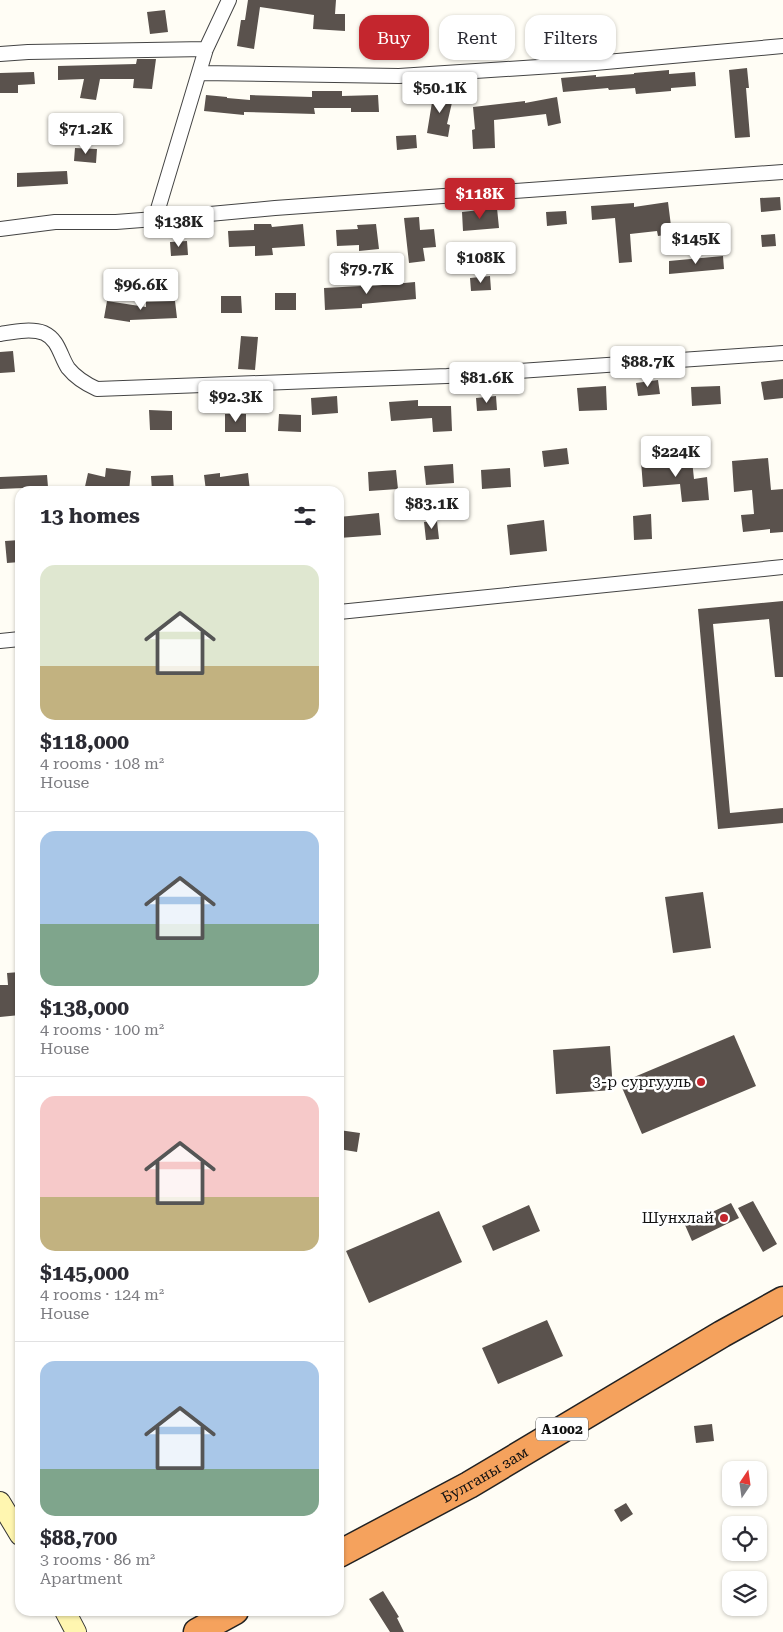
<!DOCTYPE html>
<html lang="en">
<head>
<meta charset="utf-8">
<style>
  body { margin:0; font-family:"Roboto Serif",serif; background:#f2f2f3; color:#2b2b33; height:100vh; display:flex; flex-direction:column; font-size:19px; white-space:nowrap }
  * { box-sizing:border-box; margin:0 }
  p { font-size:16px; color:#7c7c81 }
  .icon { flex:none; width:28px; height:28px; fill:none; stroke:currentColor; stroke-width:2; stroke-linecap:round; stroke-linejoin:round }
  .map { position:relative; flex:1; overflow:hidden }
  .drawer { position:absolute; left:15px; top:486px; width:329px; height:1130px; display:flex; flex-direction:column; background:#fff; border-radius:15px; box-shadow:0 1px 4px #0004 }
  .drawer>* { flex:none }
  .banner { position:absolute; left:359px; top:15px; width:349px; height:45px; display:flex; gap:10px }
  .needle { width:32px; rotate:13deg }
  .tools { position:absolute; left:722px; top:1461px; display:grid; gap:10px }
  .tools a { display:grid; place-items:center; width:45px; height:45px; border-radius:10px; background:#fff; box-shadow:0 1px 4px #0004; font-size:25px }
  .price { position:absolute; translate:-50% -42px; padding:0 11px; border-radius:5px; background:#fff; color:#222; font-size:16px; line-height:32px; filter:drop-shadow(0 1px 2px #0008) }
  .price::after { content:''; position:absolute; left:50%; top:30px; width:15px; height:11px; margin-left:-8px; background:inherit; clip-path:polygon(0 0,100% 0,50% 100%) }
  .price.active { background:#c4262e; color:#fff }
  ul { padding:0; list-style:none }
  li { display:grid; align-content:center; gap:10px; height:265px; padding:0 25px }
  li+li { border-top:1px solid #e1e1e2 }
  li span { display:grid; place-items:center; height:155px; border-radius:15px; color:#555 }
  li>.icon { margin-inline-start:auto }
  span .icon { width:90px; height:90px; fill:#fffc; stroke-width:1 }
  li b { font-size:21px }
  h2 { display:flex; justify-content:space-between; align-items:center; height:60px; padding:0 25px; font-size:21px }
  .pill { padding:0 18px; border-radius:15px; background:#fff; box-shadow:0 1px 4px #0004; font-size:18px; line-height:45px }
  .pill.active { background:#c4262e; color:#fff }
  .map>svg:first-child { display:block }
  .building { fill:#5a524d }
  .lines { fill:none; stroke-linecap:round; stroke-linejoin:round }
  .street-casing { stroke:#444; stroke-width:16 }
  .secondary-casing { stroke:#333; stroke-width:22 }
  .highway-casing { stroke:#222; stroke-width:29 }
  .street { stroke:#fff; stroke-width:14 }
  .secondary { stroke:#fff6b0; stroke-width:20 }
  .highway { stroke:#f5a25d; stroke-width:26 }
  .poi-dot { fill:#c4262e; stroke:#fff; stroke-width:2 }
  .labels { text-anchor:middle; stroke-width:5; stroke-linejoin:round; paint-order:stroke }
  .shield { fill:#fff; stroke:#585858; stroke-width:1 }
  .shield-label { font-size:14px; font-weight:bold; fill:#111 }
  .poi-label { font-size:15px; fill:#111; stroke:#fff; text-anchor:end }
  .street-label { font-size:15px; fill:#111; stroke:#fff }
</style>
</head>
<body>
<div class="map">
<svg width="783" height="1632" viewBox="0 0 783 1632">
  <rect width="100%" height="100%" fill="#fffdf5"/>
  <path class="building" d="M248,0H336L335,14H345V31L313,29L314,15L260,7L254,49L237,46L241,20H245Z
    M165,10L168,32L150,34L147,12Z
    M137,59H156L152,89L133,88L134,79H100L96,100L80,98L84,79L58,80V66L136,64Z
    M747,68L749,88H746L750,137L735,138L729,70Z
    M669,70V74L695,72L696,86L671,88V91L636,94L635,88L609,90L608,88L563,92L561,78L596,75V77L634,74V73Z
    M34,72L35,84L18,85V93H0V73Z
    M434,90L454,94L447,124L450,125L448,137L427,133Z
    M312,91H342V96L378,95L379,112H351V108H314L315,114L244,112V115L204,111L206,95L227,97V98L250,100V95L312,97Z
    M557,97L561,123L548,126L546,114L494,120L495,148L473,149L472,130L475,129L473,107L525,101V103Z
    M416,135L417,148L397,150L396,136Z
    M75,148L97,149L96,163L74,161Z
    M67,171L68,184L17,187V173Z
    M780,197L781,210L761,212L760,198Z
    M668,202L672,234L658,236L657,231L630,234L632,262L619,263L615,218L592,220L591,206L634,203V207Z
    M497,208L499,228L463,231L462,212Z
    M566,211L567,224L547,226L546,212Z
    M419,217L420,230L434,229L436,247L423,248L425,261L409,263L404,218Z
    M254,224H271L272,227L303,224L305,246L272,248L273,255L255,256V246L229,247L228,231L254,230Z
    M376,224L379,249L359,251V245L337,246L336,230L358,229L357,225Z
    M775,234L776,246L762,247L761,235Z
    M187,241L188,255L171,256L170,242Z
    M723,256L724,269L669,274V261Z
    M490,276L491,290L471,291L470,278Z
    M415,282L416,299L362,304V308L325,310L324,288L361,286V287Z
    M275,293H296V310H275Z
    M221,296H241L242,313H221Z
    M107,301L146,307V302L175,301L177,318L130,320V322L104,318Z
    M241,336L258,337L255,370L238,369Z
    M13,351L15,372L0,373V352Z
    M783,379V398L764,400L761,382Z
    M658,380L660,394L638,396L636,383Z
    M606,386L607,410L579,411L577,388Z
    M720,386L721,404L692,406L691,387Z
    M337,396L338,413L312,415L311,398Z
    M496,396L497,410L477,411L476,398Z
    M418,400V406H451L452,431L433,432L432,418L391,421L389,402Z
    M149,410L172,411V430H150Z
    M225,414H246V432H225Z
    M279,414L301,415V432L278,431Z
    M567,448L569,464L544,467L542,451Z
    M768,458L771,490L783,489V532L770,533V529L743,532L741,515L754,514L752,490L734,492L732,461Z
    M661,459V463L692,460L694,479L707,477L709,500L682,502L680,484L643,487L641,461Z
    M453,464L454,483L426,485L424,466Z
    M106,468L131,471L129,491H84L88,473L105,477Z
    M510,468L511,487L482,489L481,470Z
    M396,470L398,489L369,491L368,472Z
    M220,473V477L248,473L250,491H206L204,475Z
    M47,475L48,487L0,489V477Z
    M173,475L174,491H152L151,476Z
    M379,513L381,535L339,538V517Z
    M651,514L652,539L634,540L633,516Z
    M544,520L547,551L510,555L507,525Z
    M437,521L439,539L426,540L424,522Z
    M20,540V562L7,563L5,541Z
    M783,601V677H775L769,619L713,624L730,813L783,808V823L718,829L698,609Z
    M703,892L711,948L673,953L665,897Z
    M20,972V1015L0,1017V985H8L7,973Z
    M734,1035L756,1086L642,1134L620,1083Z
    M610,1046L613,1090L556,1094L553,1050Z
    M339,1130L360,1133L357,1152L339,1149Z
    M753,1201L777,1244L763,1252L738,1208Z
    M731,1203L739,1218L692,1241L685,1225Z
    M529,1205L540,1231L493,1251L482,1226Z
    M439,1211L462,1262L369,1303L346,1251Z
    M547,1320L563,1356L498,1384L482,1348Z
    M712,1424L714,1441L696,1443L694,1426Z
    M626,1503L633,1514L621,1522L614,1510Z
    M383,1591L399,1617L397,1618L404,1632H390L369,1599Z"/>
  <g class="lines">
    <g class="street-casing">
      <path id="street" d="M0,54L28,52L206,49
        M199,73L399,76L584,64L783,46
        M155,219L275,208L783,172
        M0,229L55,222H116L155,219L206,49L229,0
        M0,334C13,332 31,328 44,333C59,340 60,356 68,368C76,378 86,384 97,389L447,376L783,353
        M339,612L783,567
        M0,641L20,639"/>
    </g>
    <g class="secondary-casing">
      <path id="secondary" d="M0,1502L20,1535
        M65,1611L76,1632"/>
    </g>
    <g class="highway-casing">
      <g id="highway">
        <path id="s1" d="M339,1554L469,1485L722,1334L783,1300"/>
        <path d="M197,1632L235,1611"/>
      </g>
    </g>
    <use href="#street" class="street"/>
    <use href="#secondary" class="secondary"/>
    <use href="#highway" class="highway"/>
  </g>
  <g class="poi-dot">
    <circle cx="701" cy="1082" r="5"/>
    <circle cx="724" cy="1218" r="5"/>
  </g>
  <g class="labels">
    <rect class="shield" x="536" y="1417.5" width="52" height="23" rx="4"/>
    <g class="shield-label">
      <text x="562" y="1434">A1002</text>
    </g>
    <g class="poi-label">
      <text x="691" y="1087">3-р сургууль</text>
      <text x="714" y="1223">Шунхлай</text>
    </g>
    <g class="street-label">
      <text dy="5" stroke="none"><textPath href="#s1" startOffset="166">Булганы зам</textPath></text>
    </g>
  </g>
</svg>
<div class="tools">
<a><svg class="needle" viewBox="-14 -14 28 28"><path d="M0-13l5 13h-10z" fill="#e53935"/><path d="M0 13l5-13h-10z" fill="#7c7c81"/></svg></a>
<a><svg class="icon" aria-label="locate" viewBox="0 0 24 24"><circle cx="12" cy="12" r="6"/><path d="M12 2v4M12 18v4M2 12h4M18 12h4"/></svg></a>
<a><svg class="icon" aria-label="layers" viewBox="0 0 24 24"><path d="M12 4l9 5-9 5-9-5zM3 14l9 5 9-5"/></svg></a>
</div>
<b class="price" style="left:440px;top:114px">$50.1K</b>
<b class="price" style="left:86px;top:155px">$71.2K</b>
<b class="price active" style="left:480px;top:220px">$118K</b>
<b class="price" style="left:179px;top:248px">$138K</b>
<b class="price" style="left:696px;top:265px">$145K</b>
<b class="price" style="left:481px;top:284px">$108K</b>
<b class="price" style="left:367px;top:295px">$79.7K</b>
<b class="price" style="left:141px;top:311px">$96.6K</b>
<b class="price" style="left:648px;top:388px">$88.7K</b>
<b class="price" style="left:487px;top:404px">$81.6K</b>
<b class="price" style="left:236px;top:423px">$92.3K</b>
<b class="price" style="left:676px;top:478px">$224K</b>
<b class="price" style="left:432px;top:530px">$83.1K</b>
<div class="banner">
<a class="pill active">Buy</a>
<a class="pill">Rent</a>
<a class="pill">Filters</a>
</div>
<section class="drawer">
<h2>13 homes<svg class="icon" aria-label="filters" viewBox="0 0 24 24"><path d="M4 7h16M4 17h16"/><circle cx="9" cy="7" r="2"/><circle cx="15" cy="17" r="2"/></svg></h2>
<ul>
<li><span style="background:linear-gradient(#dfe7d0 65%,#c2b280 0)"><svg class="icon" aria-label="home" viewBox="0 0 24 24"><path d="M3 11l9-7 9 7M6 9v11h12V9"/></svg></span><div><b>$118,000</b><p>4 rooms · 108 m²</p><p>House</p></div></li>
<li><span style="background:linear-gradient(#a9c7e8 60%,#7fa58c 0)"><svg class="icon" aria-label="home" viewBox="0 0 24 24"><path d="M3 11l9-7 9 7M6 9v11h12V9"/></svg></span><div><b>$138,000</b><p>4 rooms · 100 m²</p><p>House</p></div></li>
<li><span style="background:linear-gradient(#f6c9c9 65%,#c2b280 0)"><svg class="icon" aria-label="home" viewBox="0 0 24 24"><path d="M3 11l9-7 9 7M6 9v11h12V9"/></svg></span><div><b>$145,000</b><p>4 rooms · 124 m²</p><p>House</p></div></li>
<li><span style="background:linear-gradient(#a9c7e8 70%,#7fa58c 0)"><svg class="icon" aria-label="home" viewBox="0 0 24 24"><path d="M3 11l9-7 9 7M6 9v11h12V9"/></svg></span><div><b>$88,700</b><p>3 rooms · 86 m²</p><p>Apartment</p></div></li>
</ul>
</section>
</div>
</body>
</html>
